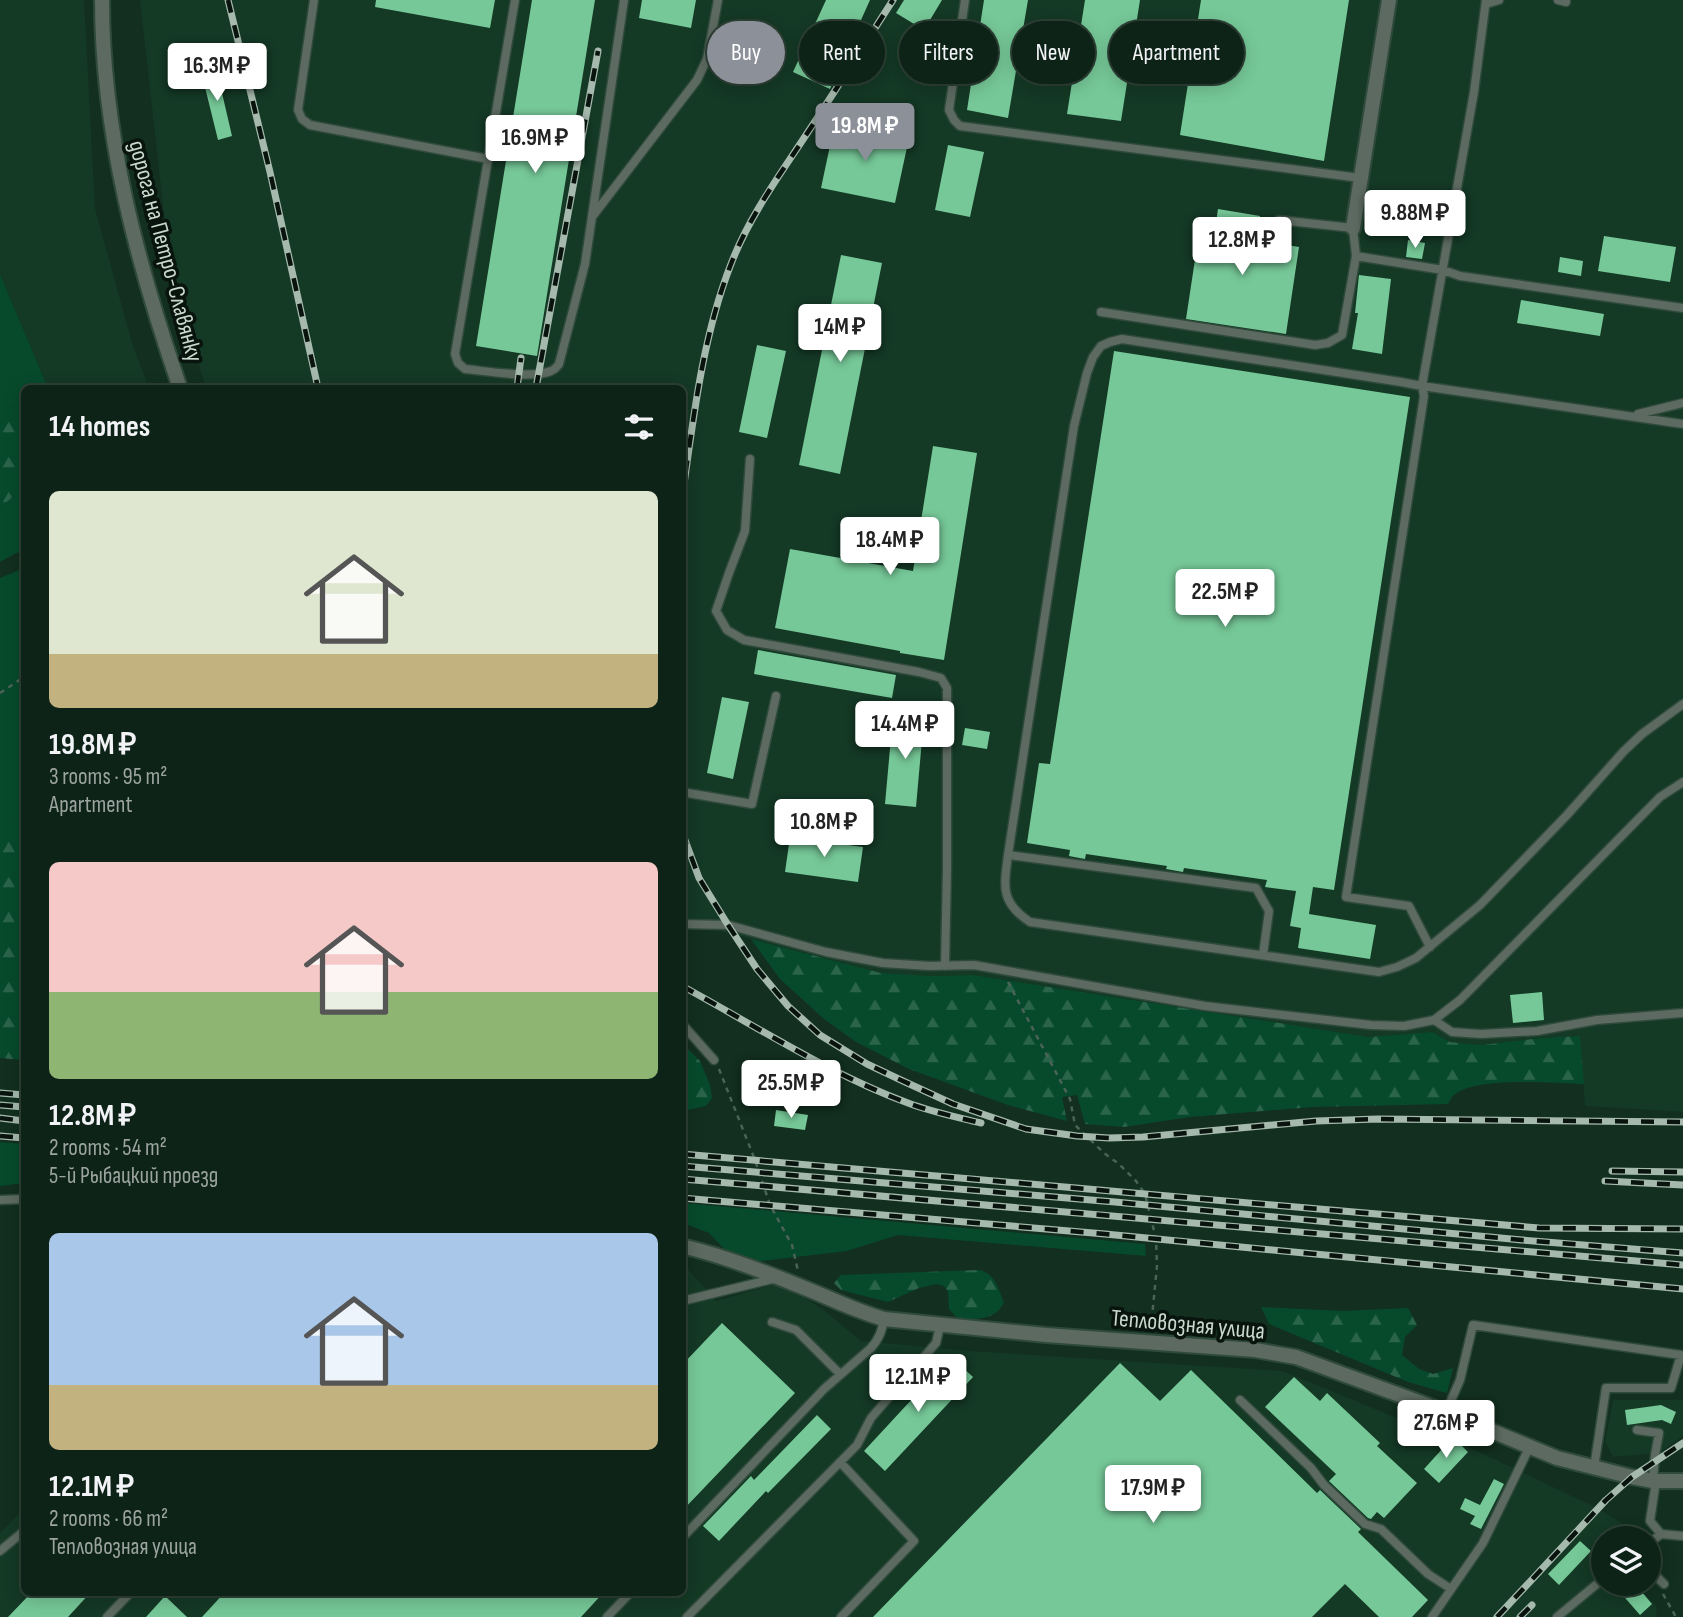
<!DOCTYPE html>
<html lang="en">
<head>
<meta charset="utf-8">
<style>
  body { margin:0; font-family:"Sofia Sans Condensed",sans-serif; background:#172b20; color:#f1f3f6; height:100vh; display:flex; flex-direction:column; font-size:26px; white-space:nowrap }
  * { box-sizing:border-box; margin:0 }
  p { font-size:23px; color:#9ba4a1 }
  .icon { flex:none; width:38px; height:38px; fill:none; stroke:currentColor; stroke-width:2; stroke-linecap:round; stroke-linejoin:round }
  .map { position:relative; flex:1; overflow:hidden }
  .drawer { position:absolute; left:21px; top:385px; width:665px; height:1211px; display:flex; flex-direction:column; background:#0e2317; border-radius:10px; box-shadow:0 4px 18px #0003,0 0 0 2px #2e4036 }
  .drawer>* { flex:none }
  .guide { position:absolute; left:707px; top:21px; width:665px; height:63px; display:flex; gap:14px }
  .buttons { position:absolute; left:1591px; top:1526px; display:grid; gap:14px }
  .buttons a { display:grid; place-items:center; width:70px; height:70px; border-radius:50%; background:#0e2317; box-shadow:0 4px 18px #0003,0 0 0 2px #2e4036; font-size:35px }
  .price { position:absolute; translate:-50% -60px; padding:0 16px; border-radius:7px; background:#fff; color:#222; font-size:23px; line-height:46px; filter:drop-shadow(0 2px 4px #0008) }
  .price::after { content:''; position:absolute; left:50%; top:42px; width:21px; height:16px; margin-left:-10px; background:inherit; clip-path:polygon(0 0,100% 0,50% 100%) }
  .price.current { background:#8c9099; color:#fff }
  ul { padding:0; list-style:none }
  li { display:grid; align-content:center; gap:14px; height:371px; padding:0 28px }
  li span { display:grid; place-items:center; height:217px; border-radius:10px; color:#555 }
  li>.icon { margin-inline-start:auto }
  span .icon { width:126px; height:126px; fill:#fffc; stroke-width:1 }
  li b { font-size:30px }
  h2 { display:flex; justify-content:space-between; align-items:center; height:84px; padding:0 28px; font-size:30px }
  .tag { padding:0 24px; border-radius:32px; background:#0e2317; box-shadow:0 4px 18px #0003,0 0 0 2px #2e4036; font-size:24px; line-height:63px }
  .tag.current { background:#8c9099; color:#fff }
  .map>svg:first-child { display:block }
  .built { fill:#143925 }
  .grass { fill:#074a2b }
  .forest { fill:url(#forest-firs) }
  .building { fill:#76c898 }
  .lines { fill:none; stroke-linecap:round; stroke-linejoin:round }
  .lane-casing { stroke:#2f4a3b; stroke-width:11 }
  .street-casing { stroke:#2f4a3b; stroke-width:18 }
  .path { stroke:#4a6354; stroke-width:2.5; stroke-dasharray:5 5; stroke-linecap:butt }
  .lane { stroke:#5c6a61; stroke-width:8 }
  .street { stroke:#5c6a61; stroke-width:14 }
  .rail-casing { stroke:#a6b9ad; stroke-width:7 }
  .rail { stroke:#08140d; stroke-width:4.5; stroke-dasharray:13; stroke-linecap:butt }
  .labels { text-anchor:middle; stroke-width:7; stroke-linejoin:round; paint-order:stroke }
  .street-label { font-size:24px; fill:#c9d9ce; stroke:#08140d }
</style>
</head>
<body>
<div class="map">
<svg width="1683" height="1617" viewBox="0 0 1683 1617">
  <defs>
    <pattern id="forest-firs" width="22" height="20" patternUnits="userSpaceOnUse" patternTransform="scale(1.75)"><rect width="22" height="20" fill="#074a2b"/><path d="M5 1l3.5 6h-7zM16 11l3.5 6h-7z" fill="#2a6449"/></pattern>
  </defs>
  <rect width="100%" height="100%" fill="#122f1f"/>
  <path class="built" d="M0,0H84L95,208L132,343L149,388H48L0,274Z
    M140,0H1683V1112L1585,1106L1580,1036L1540,1038L1482,1045L1450,1042L1432,1032L1368,1037L973,975L932,976L881,973L721,931L683,928L682,388H206L170,268Z
    M683,1265L685,1266L716,1301L773,1285L805,1298L824,1310L861,1341L970,1351L1283,1371L1477,1451L1593,1506L1622,1523L1611,1538H1603V1548L1598,1556L1603,1561V1584H1635L1656,1606L1657,1617H0V1533L24,1509V1592H682Z
    M1613,1400H1683V1436L1659,1453L1613,1457L1605,1442Z"/>
  <path class="grass" d="M0,274L48,388H24V410L7,407L0,405Z
    M24,487V549L0,562V508Z
    M24,568V811L13,818L0,829V578Z
    M0,1142L24,1144V1183L0,1186Z
    M683,1203L1145,1244L1146,1256L898,1235L847,1251L754,1262L727,1252L709,1233L683,1223Z"/>
  <path class="forest" d="M0,405L7,407L24,410V487L0,508Z
    M24,811V1060L0,1058V829L13,818Z
    M751,939L881,973L932,976L973,975L1368,1037L1432,1032L1450,1042L1482,1045L1540,1038L1580,1036L1584,1084C1556,1083 1474,1076 1454,1095C1451,1097 1450,1101 1448,1104L1313,1107L1190,1117L1124,1127L1085,1124L1077,1095L1062,1097L1067,1121L1008,1105L909,1069L856,1042L824,1019L780,979Z
    M683,1044L700,1061L710,1085L712,1098L706,1106L683,1111Z
    M979,1270C995,1273 998,1289 1004,1302C996,1321 975,1319 958,1319L949,1309L948,1292L944,1286L936,1284L919,1288L888,1302L841,1290L834,1283L841,1275Z
    M1261,1307L1343,1311L1408,1308L1417,1325L1405,1337L1402,1355L1419,1369L1433,1374L1453,1368L1447,1393L1408,1382L1269,1324Z"/>
  <path class="building" d="M376,0H495L490,28L375,7Z
    M532,0H595L537,356L476,346Z
    M642,0H696L691,28L639,18Z
    M826,0H870L830,89L793,72Z
    M904,0H942L924,30L896,13Z
    M984,0H1028L1008,118L967,110Z
    M1085,0H1140L1121,121L1067,114Z
    M1201,0H1349L1324,161L1180,135Z
    M216,67L232,136L218,140L201,71Z
    M835,122L909,138L895,203L821,188Z
    M948,145L984,152L970,217L935,210Z
    M1218,209L1260,216L1256,240L1299,247L1286,334L1186,319L1199,233L1214,236Z
    M1604,236L1676,247L1670,282L1598,271Z
    M1408,240L1425,243L1422,259L1406,257Z
    M841,255L882,263L840,474L799,465Z
    M1560,257L1583,261L1581,276L1558,272Z
    M1359,275L1391,279L1382,354L1352,349L1358,313H1355Z
    M1521,300L1604,314L1600,336L1517,323Z
    M757,345L786,351L767,438L739,432Z
    M1114,351L1410,397L1334,890L1313,887L1309,914L1376,925L1370,959L1298,948L1301,928L1290,926L1296,891L1265,887L1267,880L1184,868L1183,872L1166,869L1167,866L1086,854L1085,859L1069,856L1070,850L1027,843L1039,763L1050,764Z
    M933,446L977,453L944,660L900,653V651L775,628L790,549L913,571Z
    M758,650L896,675L892,698L754,674Z
    M722,697L749,702L733,779L707,773Z
    M893,715L924,717L916,807L885,804Z
    M965,728L990,732L987,749L962,745Z
    M790,837L863,847L858,882L785,872Z
    M1542,992L1544,1020L1513,1023L1510,995Z
    M776,1110L808,1115L805,1130L774,1126Z
    M722,1323L795,1393L682,1511V1365Z
    M951,1357L973,1377L885,1471L864,1451Z
    M1120,1363L1160,1401L1191,1370L1317,1493L1320,1490L1361,1529L1358,1532L1428,1600L1412,1617H1379L1345,1584L1312,1617H873Z
    M1294,1377L1320,1401L1327,1393L1380,1443L1377,1446L1417,1483L1384,1518L1377,1512L1371,1519L1368,1518L1329,1481L1336,1474L1265,1407Z
    M1661,1405L1676,1412L1671,1424L1662,1420L1627,1425L1625,1410Z
    M817,1415L831,1429L768,1493L766,1491L719,1541L703,1526L751,1476L754,1480Z
    M1453,1437L1468,1452L1439,1483L1424,1469Z
    M1494,1479L1504,1484L1481,1529L1470,1524L1475,1516L1460,1509L1465,1498L1480,1505Z
    M1580,1541L1591,1551L1559,1585L1548,1574Z
    M1613,1584H1635L1652,1604L1640,1615Z
    M32,1592H91L68,1617H8Z
    M225,1592H604L581,1617H202Z
    M165,1596L187,1617H146Z"/>
  <g class="lines">
    <g class="lane-casing">
      <path id="lane" d="M314,0L298,110L302,119L310,125L488,159
        M515,0L455,354L458,363L465,369C486,371 533,379 551,371C556,369 556,368 559,364L585,264L624,0
        M965,0L949,110L954,120L960,126L1360,178
        M1558,0L1566,2
        M1486,4L1499,0
        M592,217L697,80L707,59L718,0
        M1356,256L1443,270L1460,276L1683,308
        M1101,312L1315,345L1328,343L1342,335L1356,256L1353,228L1279,220
        M1638,414L1683,403
        M1683,424L1422,386L1401,382L1122,339L1110,342L1101,346L1093,357L1087,373L1074,426L1008,855C1004,887 1000,902 1030,922L1379,972L1397,967L1416,958L1480,905L1567,815L1624,751L1642,734L1683,704
        M750,459L745,531L729,573L716,611L727,630L744,640L919,672L941,678L947,688V869L945,966
        M682,792L752,804L776,696
        M1008,855L1256,888L1269,911L1263,955
        M682,924L728,925L826,952L883,963L930,966L974,965L1205,1006L1371,1025L1404,1026L1434,1020L1460,1000L1660,797L1683,782
        M1430,947L1409,906L1346,897L1422,409L1424,396L1422,386L1474,92L1486,0
        M1434,1020L1452,1032L1481,1034L1537,1031L1597,1020L1683,1013
        M682,1024L714,1060
        M0,1200L24,1199
        M682,1301L777,1278
        M772,1322L796,1330L840,1374
        M1240,1400L1311,1468L1324,1485L1365,1524L1381,1529L1428,1574L1451,1589
        M1446,1412L1460,1380L1473,1325L1681,1355L1671,1388H1606L1594,1468
        M1637,1430L1659,1433L1655,1455L1653,1481
        M840,1462L914,1541L841,1617
        M1656,1481L1650,1521L1661,1534L1683,1536
        M682,1538L824,1389L871,1348C879,1339 882,1331 884,1319
        M1648,1544L1661,1534
        M0,1551L24,1531
        M1648,1568L1664,1584
        M107,1617L131,1592
        M607,1617L631,1592
        M687,1617L857,1445L871,1418L936,1343L940,1326
        M1432,1617L1483,1543L1530,1446
        M1557,1617L1603,1579"/>
    </g>
    <g class="street-casing">
      <path id="street" d="M102,0C102,133 137,263 180,388
        M1353,228L1389,0
        M682,1246C724,1256 763,1271 802,1287C830,1298 856,1311 884,1319L1046,1335L1255,1350L1296,1357L1446,1412L1557,1458L1632,1477L1653,1481H1683"/>
    </g>
    <path class="path" d="M0,693L24,677
      M1008,982L1070,1099L1075,1125L1104,1153L1119,1164L1136,1181L1145,1194L1156,1239L1157,1266L1151,1327
      M719,1069L755,1160L770,1205L792,1245L798,1271
      M1663,1594L1676,1617"/>
    <use href="#lane" class="lane"/>
    <use href="#street" class="street"/>
    <g class="rail-casing">
      <path id="rail" d="M228,0L270,172L318,388
        M517,388L521,358
        M536,388L598,51
        M682,499C693,421 702,338 731,264C749,217 779,176 806,135C836,90 864,45 893,0
        M682,832L699,878L728,925L757,969L788,1006L820,1035L867,1064L903,1081L953,1104L1026,1129L1077,1136L1109,1138L1143,1137L1316,1121L1378,1119L1683,1122
        M682,986C756,1026 829,1074 908,1103C932,1112 956,1117 981,1123
        M0,1093L24,1095
        M0,1105L24,1107
        M0,1118L24,1121
        M0,1136L24,1138
        M682,1154L1539,1228L1683,1229
        M682,1166L1115,1202L1522,1240L1683,1253
        M1612,1171L1683,1172
        M682,1179L1683,1265
        M1605,1181L1683,1185
        M682,1198L1105,1234L1683,1289
        M1497,1617L1606,1500L1632,1477L1683,1443
        M1520,1617L1532,1605"/>
    </g>
    <use href="#rail" class="rail"/>
  </g>
  <g class="labels">
    <g class="street-label">
      <text transform="translate(166 251) rotate(75)" y="8">дорога на Петро-Славянку</text>
      <text transform="translate(1188 1324) rotate(5)" y="8">Тепловозная улица</text>
    </g>
  </g>
</svg>
<div class="buttons">
<a><svg class="icon" aria-label="layers" viewBox="0 0 24 24"><path d="M12 4l9 5-9 5-9-5zM3 14l9 5 9-5"/></svg></a>
</div>
<b class="price" style="left:217px;top:103px">16.3M ₽</b>
<b class="price current" style="left:865px;top:163px">19.8M ₽</b>
<b class="price" style="left:535px;top:175px">16.9M ₽</b>
<b class="price" style="left:1415px;top:250px">9.88M ₽</b>
<b class="price" style="left:1242px;top:277px">12.8M ₽</b>
<b class="price" style="left:840px;top:364px">14M ₽</b>
<b class="price" style="left:890px;top:577px">18.4M ₽</b>
<b class="price" style="left:1225px;top:629px">22.5M ₽</b>
<b class="price" style="left:905px;top:761px">14.4M ₽</b>
<b class="price" style="left:824px;top:859px">10.8M ₽</b>
<b class="price" style="left:791px;top:1120px">25.5M ₽</b>
<b class="price" style="left:918px;top:1414px">12.1M ₽</b>
<b class="price" style="left:1446px;top:1460px">27.6M ₽</b>
<b class="price" style="left:1153px;top:1525px">17.9M ₽</b>
<div class="guide">
<a class="tag current">Buy</a>
<a class="tag">Rent</a>
<a class="tag">Filters</a>
<a class="tag">New</a>
<a class="tag">Apartment</a>
</div>
<section class="drawer">
<h2>14 homes<svg class="icon" aria-label="filters" viewBox="0 0 24 24"><path d="M4 7h16M4 17h16"/><circle cx="9" cy="7" r="2"/><circle cx="15" cy="17" r="2"/></svg></h2>
<ul>
<li><span style="background:linear-gradient(#dfe7d0 75%,#c2b280 0)"><svg class="icon" aria-label="home" viewBox="0 0 24 24"><path d="M3 11l9-7 9 7M6 9v11h12V9"/></svg></span><div><b>19.8M ₽</b><p>3 rooms · 95 m²</p><p>Apartment</p></div></li>
<li><span style="background:linear-gradient(#f6c9c9 60%,#8fb573 0)"><svg class="icon" aria-label="home" viewBox="0 0 24 24"><path d="M3 11l9-7 9 7M6 9v11h12V9"/></svg></span><div><b>12.8M ₽</b><p>2 rooms · 54 m²</p><p>5-й Рыбацкий проезд</p></div></li>
<li><span style="background:linear-gradient(#a9c7e8 70%,#c2b280 0)"><svg class="icon" aria-label="home" viewBox="0 0 24 24"><path d="M3 11l9-7 9 7M6 9v11h12V9"/></svg></span><div><b>12.1M ₽</b><p>2 rooms · 66 m²</p><p>Тепловозная улица</p></div></li>
</ul>
</section>
</div>
</body>
</html>
